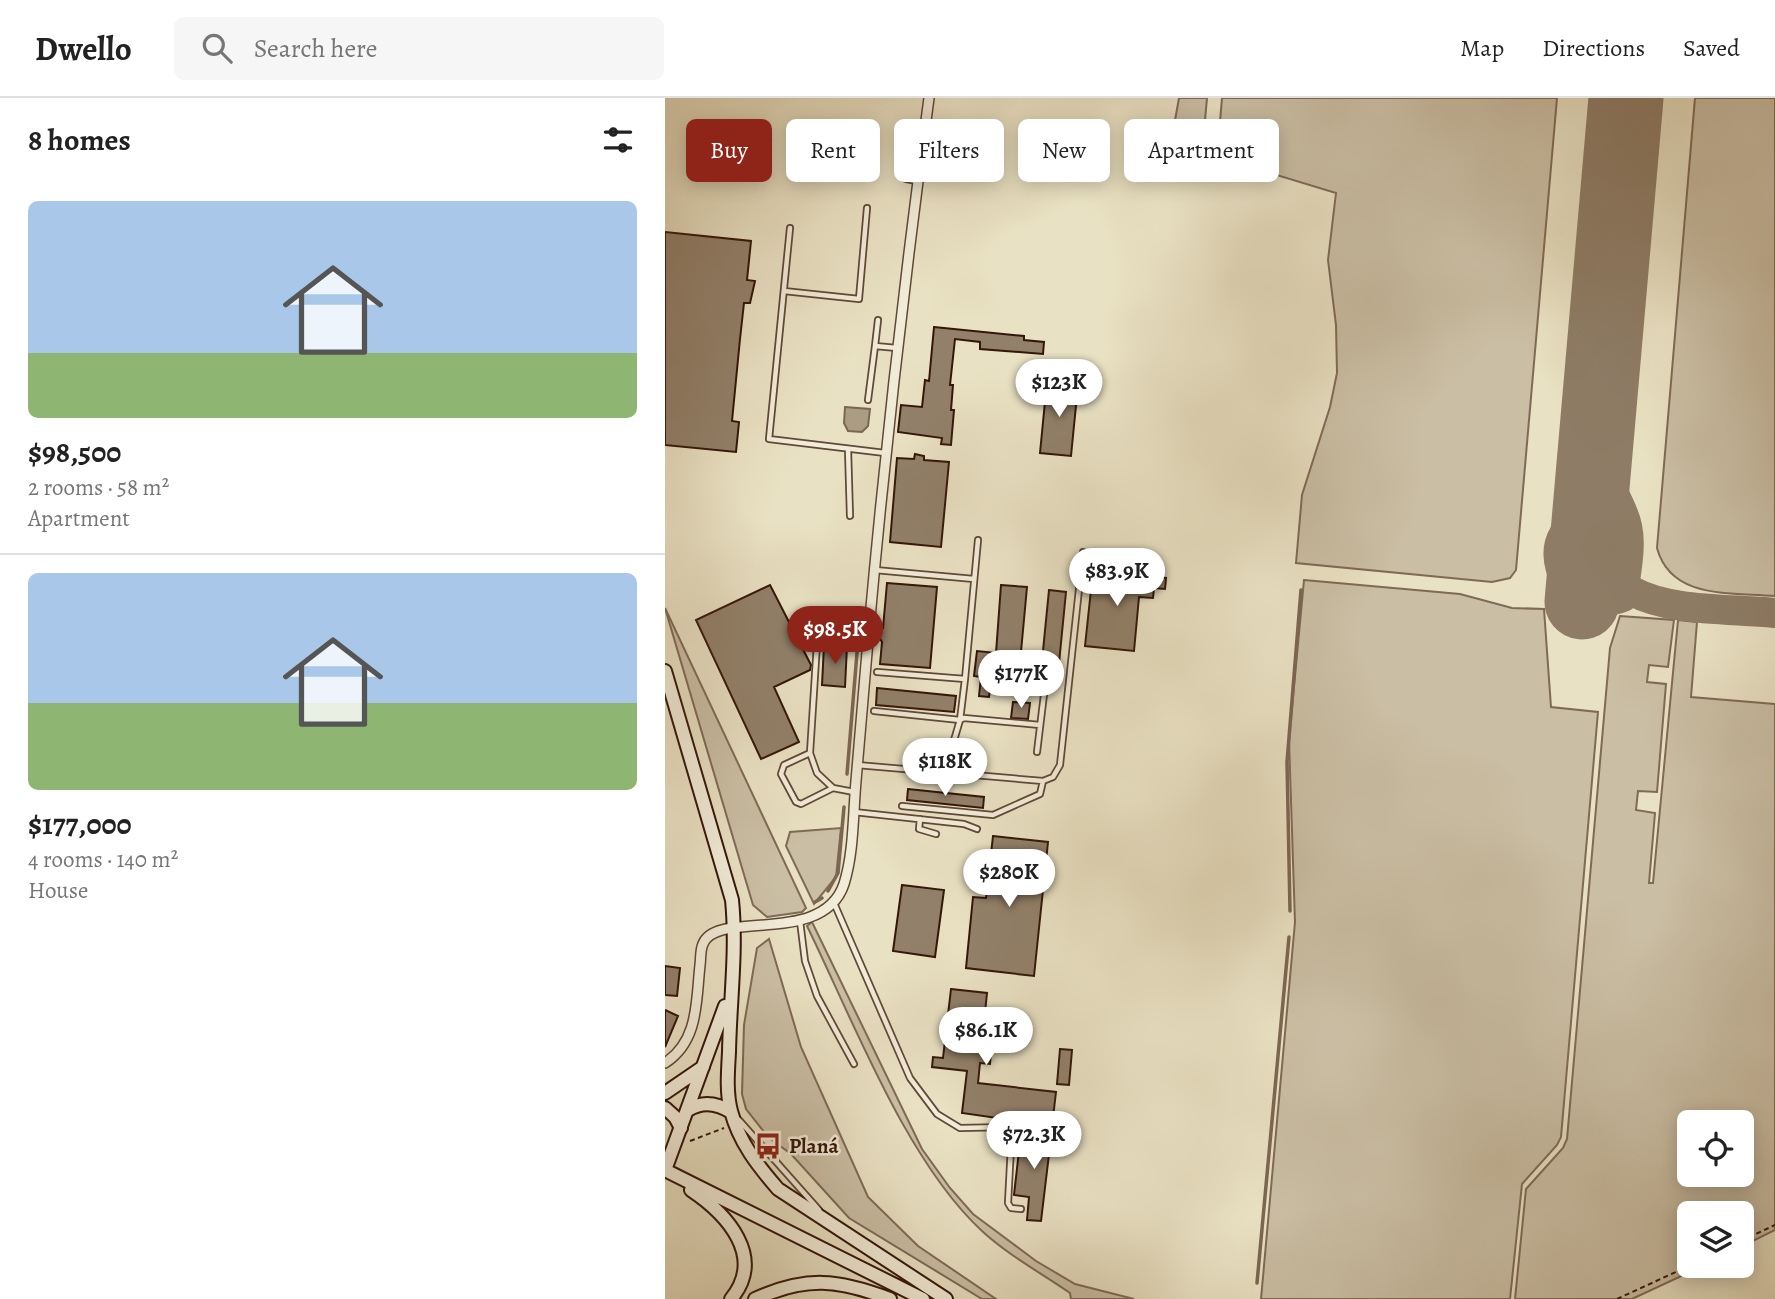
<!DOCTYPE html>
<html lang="en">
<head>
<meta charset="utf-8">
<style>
  body { margin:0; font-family:Alegreya,serif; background:#f6f6f6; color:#222; height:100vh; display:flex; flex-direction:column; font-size:26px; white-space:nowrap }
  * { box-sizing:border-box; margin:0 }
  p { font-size:23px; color:#767676 }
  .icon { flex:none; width:38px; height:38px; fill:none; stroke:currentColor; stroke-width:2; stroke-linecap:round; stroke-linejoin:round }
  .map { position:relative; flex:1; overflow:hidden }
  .details { display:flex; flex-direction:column; background:#fff; width:665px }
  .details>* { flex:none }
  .top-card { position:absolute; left:21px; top:21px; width:665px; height:63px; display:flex; gap:14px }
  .tools { position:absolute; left:1012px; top:1012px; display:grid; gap:14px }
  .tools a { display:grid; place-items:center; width:77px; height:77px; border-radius:10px; background:#fff; box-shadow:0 4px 18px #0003; font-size:35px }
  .price { position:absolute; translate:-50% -60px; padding:0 16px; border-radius:24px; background:#fff; color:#222; font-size:23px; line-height:46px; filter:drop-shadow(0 2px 4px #0008) }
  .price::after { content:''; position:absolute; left:50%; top:42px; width:21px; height:16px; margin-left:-10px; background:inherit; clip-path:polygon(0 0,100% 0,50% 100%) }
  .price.selected { background:#8f2418; color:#fff }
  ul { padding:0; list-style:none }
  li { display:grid; align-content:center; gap:14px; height:371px; padding:0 28px }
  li+li { border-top:2px solid #e0e0e0 }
  li span { display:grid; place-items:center; height:217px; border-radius:10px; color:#555 }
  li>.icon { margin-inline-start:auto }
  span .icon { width:126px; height:126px; fill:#fffc; stroke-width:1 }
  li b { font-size:30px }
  h2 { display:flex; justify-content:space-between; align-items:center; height:84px; padding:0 28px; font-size:30px }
  .tag { padding:0 24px; border-radius:10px; background:#fff; box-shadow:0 4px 18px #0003; font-size:24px; line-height:63px }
  .tag.selected { background:#8f2418; color:#fff }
  header { display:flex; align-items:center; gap:42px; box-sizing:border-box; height:98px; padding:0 35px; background:#fff; border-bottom:2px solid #e0e0e0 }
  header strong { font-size:33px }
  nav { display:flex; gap:38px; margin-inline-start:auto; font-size:24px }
  .search { width:490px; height:63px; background:#f6f6f6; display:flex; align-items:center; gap:18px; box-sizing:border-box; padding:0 24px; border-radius:10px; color:#767676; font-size:26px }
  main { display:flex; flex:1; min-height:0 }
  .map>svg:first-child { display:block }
  .green { fill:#cabea4; stroke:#7f6a57; stroke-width:2; fill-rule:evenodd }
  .water { fill:#ab9c84; stroke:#7b6653; stroke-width:2 }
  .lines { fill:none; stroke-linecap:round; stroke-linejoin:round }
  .stream { stroke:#7b6653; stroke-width:3.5 }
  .taxiway { stroke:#8e7c66; stroke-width:30 }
  .runway { stroke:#8e7c66; stroke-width:75 }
  .building { fill:#92806a; stroke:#34160a; stroke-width:2 }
  .service-casing { stroke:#614938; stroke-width:8 }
  .minor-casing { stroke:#614938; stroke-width:12 }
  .secondary-casing { stroke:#34160a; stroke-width:16 }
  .path { stroke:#34160a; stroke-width:2; stroke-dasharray:5 3.5; stroke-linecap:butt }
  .service { stroke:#f1ecd8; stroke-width:4.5 }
  .minor { stroke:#f1ecd8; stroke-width:9 }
  .secondary { stroke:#f1ecd8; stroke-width:12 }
  .labels { text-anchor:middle; stroke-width:5; stroke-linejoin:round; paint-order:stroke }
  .poi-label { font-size:21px; font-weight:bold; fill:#34160a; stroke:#f1ecd8; text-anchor:start }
</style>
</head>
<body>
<header>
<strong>Dwello</strong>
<div class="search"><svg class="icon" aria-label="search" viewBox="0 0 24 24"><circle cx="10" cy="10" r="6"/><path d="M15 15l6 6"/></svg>Search here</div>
<nav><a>Map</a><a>Directions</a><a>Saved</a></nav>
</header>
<main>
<section class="details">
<h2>8 homes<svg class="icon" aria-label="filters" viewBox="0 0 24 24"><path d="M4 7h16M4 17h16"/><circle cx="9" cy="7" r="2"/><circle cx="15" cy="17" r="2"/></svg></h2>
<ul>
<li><span style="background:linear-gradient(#a9c7e8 70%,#8fb573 0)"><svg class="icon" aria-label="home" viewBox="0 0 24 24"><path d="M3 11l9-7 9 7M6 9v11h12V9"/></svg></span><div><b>$98,500</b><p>2 rooms · 58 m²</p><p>Apartment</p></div></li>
<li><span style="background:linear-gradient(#a9c7e8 60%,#8fb573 0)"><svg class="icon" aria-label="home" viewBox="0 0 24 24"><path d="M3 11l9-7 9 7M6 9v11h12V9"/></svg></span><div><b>$177,000</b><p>4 rooms · 140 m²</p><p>House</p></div></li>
</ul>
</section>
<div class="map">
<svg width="1110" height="1201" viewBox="0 0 1110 1201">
  <rect width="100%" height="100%" fill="#e9e1c3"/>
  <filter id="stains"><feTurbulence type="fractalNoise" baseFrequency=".00286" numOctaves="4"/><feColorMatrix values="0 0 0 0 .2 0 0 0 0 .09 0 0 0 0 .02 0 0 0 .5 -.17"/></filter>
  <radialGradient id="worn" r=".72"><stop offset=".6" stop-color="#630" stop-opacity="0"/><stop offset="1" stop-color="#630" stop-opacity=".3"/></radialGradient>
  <path class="green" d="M514,0H542L537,56L505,50Z
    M557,0H892L851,472L845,480L827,484L631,465L637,397L665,309L672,275L671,227L663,162L671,95L552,59Z
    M1030,0H1110V498C1066,494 1006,502 992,450Z
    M639,482L795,496L847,510L879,511L886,609L933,614L896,1039L892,1047L857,1086L845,1201H596L630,824L624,642Z
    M0,510L141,810L137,814L102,819L88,807Z
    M955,518L1009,522L1003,569L984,567L982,584L1001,586L992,694L973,693L971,712L990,715L984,785H988L1013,522L1032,524L1026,599L1110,606V1132L1076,1149V1115H1024V1167H1040L967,1201H850L861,1091L898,1050L902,1041L945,550ZM1024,1024H1076V1076H1024Z
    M176,730L171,779L149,806L121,748L125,734Z
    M147,824L257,1051L285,1090L308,1116L371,1163L410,1186L469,1201H406L405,1195C376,1175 343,1157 317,1133C241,1063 188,922 142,828Z
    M104,841L136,949L203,1099L253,1148L331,1201H317L184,1120L126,1056L103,1039L81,1011L77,996L79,927L92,850Z"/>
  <path class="water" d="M180,309L205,311L203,328L197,334L183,333L179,325Z"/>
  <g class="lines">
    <path class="stream" d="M182,676L193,543
      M163,793L173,775L179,709
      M150,804L157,800
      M625,813L622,664L636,492
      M592,1185L624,839"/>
    <path class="taxiway" d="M936,310L941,248
      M932,352C935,380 956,401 962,428C967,450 960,477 958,499C944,505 929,504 916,497C896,485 887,456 899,436C908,420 920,413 924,395C931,362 931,326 934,292
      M928,395C917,521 1019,507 1110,515"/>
    <path class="runway" d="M917,504L961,0"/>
  </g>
  <path class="building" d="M0,134L86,143L82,182L90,183L85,205H79L75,241L67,323L74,324L71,354L0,347Z
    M269,229L359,238V242L379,244L378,256L315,251V244L290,241L285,287H288L286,312H289L286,347L276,346L277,340L233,334L236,307L257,309L260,282L264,283Z
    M382,283L413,287L406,358L375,355Z
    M250,356L259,358V362L284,364L276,449L225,444L232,360L249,361Z
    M428,473L501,480L500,491L489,490L488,500L474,499L469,553L420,548Z
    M222,485L272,489L265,570L215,566L217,544L214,539V530H218Z
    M105,487L146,567L145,572L109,589L134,644L96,661L31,522Z
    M336,487L362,489L353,586L326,584L324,599L314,598L316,579L309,578L312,553L331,555Z
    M384,492L401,494L394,565L387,564L386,574L377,573V563Z
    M159,547L182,548L180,589L157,587Z
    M212,590L291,598L289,614L211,607Z
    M348,604L365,605L363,621L346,620Z
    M243,691L319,699L318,710L242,702Z
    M328,738L383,744L369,878L301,870L308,799L321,800Z
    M237,787L279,792L270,859L228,853Z
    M0,868L15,870L12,898L0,897Z
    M286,891L322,895L316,954L326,955L325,966L315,965L313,985L391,994L387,1028L297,1015L302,973L267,969L268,959L278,960Z
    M0,912L13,918L0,949Z
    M395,951L407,952L404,987L392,986Z
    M356,1035L386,1038L408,1051L385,1048L376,1123L362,1122L364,1099L349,1097Z"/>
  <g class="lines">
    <g class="service-casing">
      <path id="service" d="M241,81L252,83
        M125,130L104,341L220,355
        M119,193L194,201L202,110
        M210,248L213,222
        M203,302L210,248L232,250
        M183,351L185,418
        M210,472L309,481
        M212,574L300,581L313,442
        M209,613L295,622L300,581
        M372,654L380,588
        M145,655L153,530L165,516L205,518
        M192,667L378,683L388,679L395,667L418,454
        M258,672L287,649L295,622L299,620L375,627
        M168,690L152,675L145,655L119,667L116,676L131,704L136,706L168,690L189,694
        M237,708L328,717L375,696L378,683
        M189,714L299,726L312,731
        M255,721L254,731L271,736
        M169,805L245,980L272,1016L295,1030L343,1029L396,1034
        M135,823L140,863L152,898L189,966
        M74,1022L154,1112
        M347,1029L343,1105L346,1110L356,1111"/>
    </g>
    <g class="minor-casing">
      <path id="minor" d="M0,965C34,943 31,903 35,867C36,861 35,852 38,846C51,811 158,849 179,786C189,754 188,716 191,683C195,632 200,582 204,531C220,353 240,177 264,0"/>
    </g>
    <g class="secondary-casing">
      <path id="secondary" d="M0,573L67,802C72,852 65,903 64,954C63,973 61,994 66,1013C74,1044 93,1068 113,1091L281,1201
        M0,995L38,969
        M0,1010L10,1019L16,1030
        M23,1012C37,1003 52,1005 66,1014
        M0,1072L258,1201
        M0,1072L60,908
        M26,1092C62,1116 101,1159 66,1201
        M90,1201C141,1178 173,1181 225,1201"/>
    </g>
    <path class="path" d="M25,1043L59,1030
      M1076,1143L1110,1127
      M952,1201L1026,1167"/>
    <use href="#service" class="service"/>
    <use href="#minor" class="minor"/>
    <use href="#secondary" class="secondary"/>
  </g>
  <defs>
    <g id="bus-bare" transform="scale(2.1)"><path d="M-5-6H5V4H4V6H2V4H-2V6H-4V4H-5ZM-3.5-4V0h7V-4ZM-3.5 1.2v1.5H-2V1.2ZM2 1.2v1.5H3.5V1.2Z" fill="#8f2418" stroke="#f1ecd8" stroke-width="2.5" paint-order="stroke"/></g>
  </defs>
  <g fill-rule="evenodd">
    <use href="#bus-bare" x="103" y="1048"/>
  </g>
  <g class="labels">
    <g class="poi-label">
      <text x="124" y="1055">Planá</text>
    </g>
  </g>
  <rect width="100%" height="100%" filter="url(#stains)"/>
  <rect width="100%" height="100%" fill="url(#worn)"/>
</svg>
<div class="tools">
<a><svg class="icon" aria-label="locate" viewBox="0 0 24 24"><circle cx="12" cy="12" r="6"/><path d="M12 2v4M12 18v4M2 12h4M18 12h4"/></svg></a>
<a><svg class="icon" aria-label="layers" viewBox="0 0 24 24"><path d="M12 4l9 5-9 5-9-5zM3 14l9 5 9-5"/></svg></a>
</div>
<b class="price" style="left:394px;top:321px">$123K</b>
<b class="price" style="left:452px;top:510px">$83.9K</b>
<b class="price selected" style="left:170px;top:568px">$98.5K</b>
<b class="price" style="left:356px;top:612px">$177K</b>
<b class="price" style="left:280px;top:700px">$118K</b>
<b class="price" style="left:344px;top:811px">$280K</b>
<b class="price" style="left:321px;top:969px">$86.1K</b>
<b class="price" style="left:369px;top:1073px">$72.3K</b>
<div class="top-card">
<a class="tag selected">Buy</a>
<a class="tag">Rent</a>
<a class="tag">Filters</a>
<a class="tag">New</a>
<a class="tag">Apartment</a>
</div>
</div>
</main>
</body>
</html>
